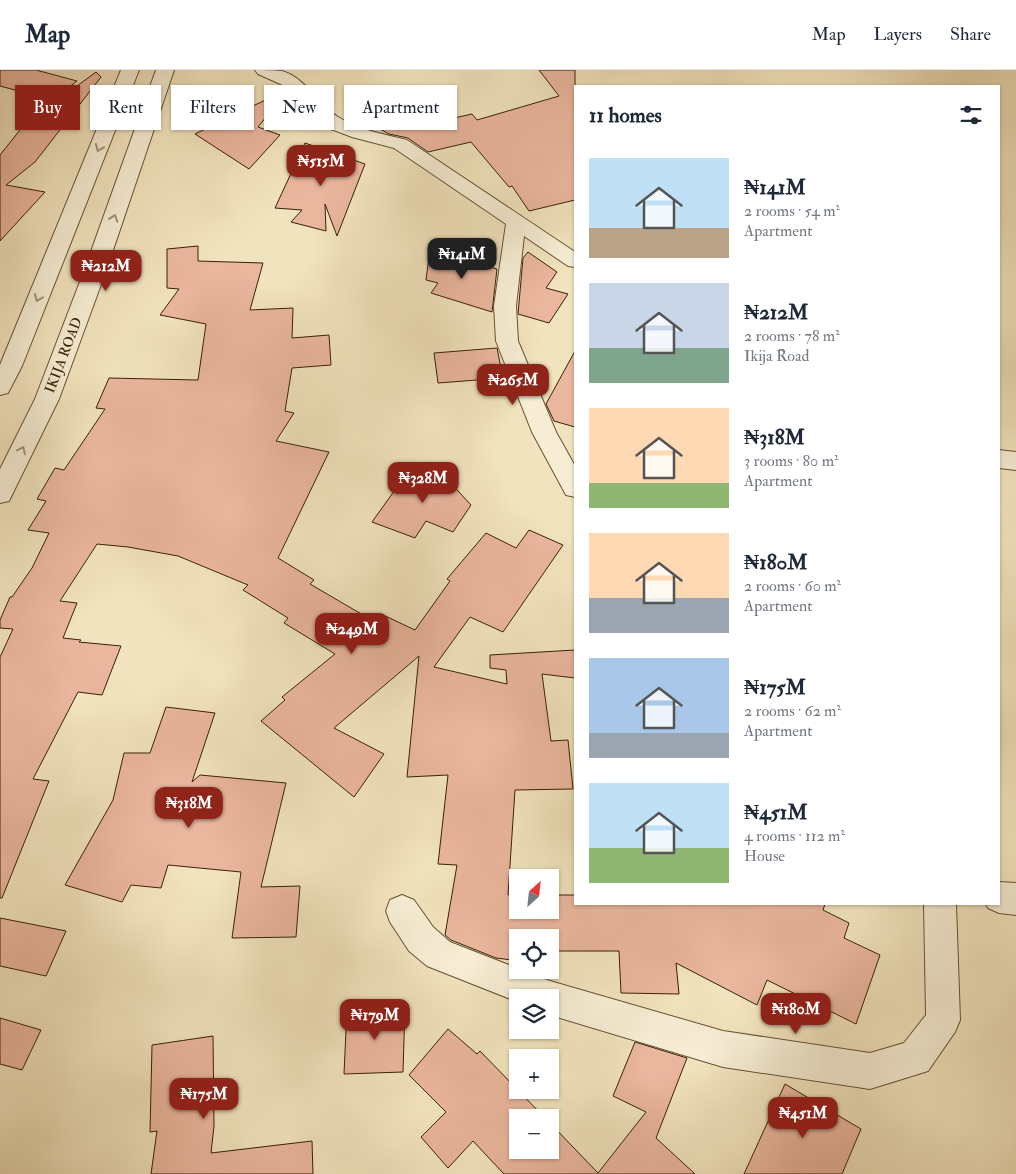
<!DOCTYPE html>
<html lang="en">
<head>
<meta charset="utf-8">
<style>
  body { margin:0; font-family:"IM FELL Double Pica",serif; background:#f6f6f7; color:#1f2937; height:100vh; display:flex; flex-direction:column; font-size:19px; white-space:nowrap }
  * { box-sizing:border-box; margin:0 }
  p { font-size:16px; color:#747a83 }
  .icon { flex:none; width:28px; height:28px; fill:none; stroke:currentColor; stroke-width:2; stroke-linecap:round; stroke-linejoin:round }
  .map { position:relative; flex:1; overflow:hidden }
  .panel { position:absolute; left:574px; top:15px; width:426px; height:820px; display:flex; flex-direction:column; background:#fff; border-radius:0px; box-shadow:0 1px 4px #0004 }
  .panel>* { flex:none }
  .guide { position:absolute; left:15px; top:15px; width:475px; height:45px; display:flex; gap:10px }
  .needle { width:32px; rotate:27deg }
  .fabs { position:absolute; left:509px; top:799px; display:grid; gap:10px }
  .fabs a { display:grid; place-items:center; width:50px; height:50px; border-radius:0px; background:#fff; box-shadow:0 1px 4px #0004; font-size:25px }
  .price { position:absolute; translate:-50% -42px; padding:0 11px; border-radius:10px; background:#8f2418; color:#fff; font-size:16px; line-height:32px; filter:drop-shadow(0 1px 2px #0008) }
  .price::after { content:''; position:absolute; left:50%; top:30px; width:15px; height:11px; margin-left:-8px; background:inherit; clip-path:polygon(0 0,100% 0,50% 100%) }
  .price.selected { background:#222; color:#fff }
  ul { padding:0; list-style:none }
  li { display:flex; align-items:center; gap:15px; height:125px; padding:0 15px }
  li span { display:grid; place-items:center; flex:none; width:140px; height:100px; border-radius:0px; color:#555 }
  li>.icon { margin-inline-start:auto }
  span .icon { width:60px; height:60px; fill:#fffc; stroke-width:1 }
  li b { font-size:21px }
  h2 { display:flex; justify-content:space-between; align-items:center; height:60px; padding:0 15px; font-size:21px }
  .tag { padding:0 18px; border-radius:0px; background:#fff; box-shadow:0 1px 4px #0004; font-size:18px; line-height:45px }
  .tag.selected { background:#8f2418; color:#fff }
  header { display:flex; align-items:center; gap:30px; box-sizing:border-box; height:70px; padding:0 25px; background:#fff; border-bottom:1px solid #e0e1e3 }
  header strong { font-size:24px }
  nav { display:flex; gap:28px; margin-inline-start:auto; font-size:18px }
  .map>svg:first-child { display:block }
  .building { fill:#eab69e; stroke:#382104 }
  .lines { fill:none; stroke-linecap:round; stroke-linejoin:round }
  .minor-casing { stroke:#665232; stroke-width:2 }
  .tertiary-casing { stroke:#665232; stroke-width:2 }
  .minor { fill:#f6edd4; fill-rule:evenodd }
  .tertiary { fill:#f6edd4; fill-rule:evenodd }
  .oneway { stroke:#a09176 }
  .labels { text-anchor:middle; stroke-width:4; stroke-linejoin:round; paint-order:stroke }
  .far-street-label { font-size:14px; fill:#382104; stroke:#f6edd4 }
</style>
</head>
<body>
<header>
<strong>Map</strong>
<nav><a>Map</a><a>Layers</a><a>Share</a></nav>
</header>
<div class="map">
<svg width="1016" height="1104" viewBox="0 0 1016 1104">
  <rect width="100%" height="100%" fill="#f1e3bd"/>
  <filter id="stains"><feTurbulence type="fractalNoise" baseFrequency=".004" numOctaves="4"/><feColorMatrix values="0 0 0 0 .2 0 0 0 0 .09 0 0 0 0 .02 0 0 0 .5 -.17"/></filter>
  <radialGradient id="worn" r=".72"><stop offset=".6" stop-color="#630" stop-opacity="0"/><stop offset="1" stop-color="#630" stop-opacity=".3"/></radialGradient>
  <path class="building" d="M0,0H36L77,11L52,30L0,16Z
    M539,0H575V130L529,141L512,116L509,117L471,72L428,82L408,68L389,64L352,44L398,19L445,50L472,44L477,50L559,26Z
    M96,2L101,7L35,92L6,115L45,122L0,171V85L24,55Z
    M286,20L287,21L258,57L280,65L249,99L195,64Z
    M305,73L365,94L337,166L325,134L326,161L291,152L302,140L275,138Z
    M198,176V191L263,193L250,240L293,238L292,268L329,265L331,295L292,298L285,341L294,343L276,371L329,382L278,488L314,510L310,514L375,552L381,544L415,560L450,511L447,509L486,463L516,478L529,460L563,475L503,562L470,547L434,597L507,614L506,600L490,598V585L575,580V608L542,604L551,671L568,670L573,719L515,720L508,825H518V840H550V825H575V834H825L823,840L849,853L844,868L880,885L856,954L767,910L757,935L676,893L679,924L621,923L619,881H550V868H518V880H513L512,890L496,888L451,870L445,865L457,795L438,794L448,705L407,707L419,586L334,658L384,684L354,727L261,651L285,630L282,627L335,584L284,553L288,548L243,520L248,515L178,486L128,477L97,474L60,531L77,533L63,568L81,570L79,572L121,576L102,625L78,622L33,709L49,711L2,828H0V587L13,559L0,558V550L10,527H12L32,498L49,463L28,460L46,431L37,429L55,398L64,400L105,339L96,338L109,308L198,310L206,254L160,245L179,219L167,218V179Z
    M430,180L497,199L492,242L431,223L438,213L426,210Z
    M528,182L557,202L546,218L568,224L549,253L518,244L523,188Z
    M497,278L503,308L438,313L434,283Z
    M575,281V357L554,351L546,334Z
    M433,394L471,435L453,462L426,451L415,468L372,452L402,410Z
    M166,637L215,643L192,712L200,705L286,713L261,817L300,816L296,867L232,868L241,802L168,795L161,818L131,815L122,832L65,815L113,730L124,683H150Z
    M0,848L66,861L46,906L0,896Z
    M405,937L403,1002L344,1004L347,939Z
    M0,948L41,960L22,1000L0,994Z
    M448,959L477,984L480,981L545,1048H518V1080H550V1053L598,1103L646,1042L613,1026L635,972L687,988L656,1068L695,1104H504L473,1071L448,1098L421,1067L446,1042L409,1005Z
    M213,966L214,1056L211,1083L312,1071L313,1104H151L157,1061L150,1062L152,975Z
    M785,1014L861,1059L842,1104H744Z"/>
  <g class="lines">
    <g class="minor-casing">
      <path id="minor" d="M255,0C263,0 274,0 282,1C306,8 317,34 338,47C359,60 383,64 407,70L575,182V197L568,196L524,166L516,236L518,271L556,362L575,396V427L566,425L532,362L496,271L494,236L506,154L394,78L352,67L331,59L315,47L285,16L258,4Z
        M999,380L1016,382V400L999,398Z
        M999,812L1016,813V845L999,843L988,838L986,834H999Z
        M402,825L414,830L433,857L450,872L550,911L723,961L870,983L904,973L926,945L924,834H956L960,950L955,962L928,1001L870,1019L723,997L550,945V928H518V932L427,896L409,881L390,852L386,841L390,830Z"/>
    </g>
    <g class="tertiary-casing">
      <path id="tertiary" d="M121,0H139L22,296L8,323L0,325V295Z
        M156,0H174L106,201L59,329L9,431L0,433V399L35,329L84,201Z"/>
    </g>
    <use href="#minor" class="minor"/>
    <use href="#tertiary" class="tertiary"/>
  </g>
  <defs><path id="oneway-chevron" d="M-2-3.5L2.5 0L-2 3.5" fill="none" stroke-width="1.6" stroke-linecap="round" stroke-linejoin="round" transform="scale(1.25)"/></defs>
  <g class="oneway">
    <use href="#oneway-chevron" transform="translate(99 78) rotate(112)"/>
    <use href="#oneway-chevron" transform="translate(114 148) rotate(-71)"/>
    <use href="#oneway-chevron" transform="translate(38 228) rotate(112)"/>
    <use href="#oneway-chevron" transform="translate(22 380) rotate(-64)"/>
  </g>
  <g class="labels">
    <g class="far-street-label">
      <text transform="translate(63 285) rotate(-69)" y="5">IKIJA ROAD</text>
    </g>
  </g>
  <rect width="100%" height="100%" filter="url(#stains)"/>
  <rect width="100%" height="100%" fill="url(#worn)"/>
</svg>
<div class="fabs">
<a><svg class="needle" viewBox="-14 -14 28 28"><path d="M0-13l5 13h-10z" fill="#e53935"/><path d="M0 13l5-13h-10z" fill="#747a83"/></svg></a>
<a><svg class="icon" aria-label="locate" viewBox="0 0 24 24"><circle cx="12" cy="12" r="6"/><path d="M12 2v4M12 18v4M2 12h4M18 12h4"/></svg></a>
<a><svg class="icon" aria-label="layers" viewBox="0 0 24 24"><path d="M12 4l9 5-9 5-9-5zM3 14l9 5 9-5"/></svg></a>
<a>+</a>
<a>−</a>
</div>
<b class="price" style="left:321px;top:117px">₦515M</b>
<b class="price selected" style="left:462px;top:210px">₦141M</b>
<b class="price" style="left:106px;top:222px">₦212M</b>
<b class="price" style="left:513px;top:336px">₦265M</b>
<b class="price" style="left:423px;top:434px">₦328M</b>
<b class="price" style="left:352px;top:585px">₦249M</b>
<b class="price" style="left:189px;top:759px">₦318M</b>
<b class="price" style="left:796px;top:965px">₦180M</b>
<b class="price" style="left:375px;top:971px">₦179M</b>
<b class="price" style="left:204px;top:1050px">₦175M</b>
<b class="price" style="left:803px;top:1069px">₦451M</b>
<div class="guide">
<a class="tag selected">Buy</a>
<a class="tag">Rent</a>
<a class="tag">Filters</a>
<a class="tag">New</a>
<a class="tag">Apartment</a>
</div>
<section class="panel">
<h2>11 homes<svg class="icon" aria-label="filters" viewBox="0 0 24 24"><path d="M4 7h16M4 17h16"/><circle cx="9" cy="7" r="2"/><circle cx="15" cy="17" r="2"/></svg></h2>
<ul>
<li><span style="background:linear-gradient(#bfe0f5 70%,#b9a48a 0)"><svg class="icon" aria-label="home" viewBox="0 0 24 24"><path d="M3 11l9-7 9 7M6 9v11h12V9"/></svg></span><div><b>₦141M</b><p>2 rooms · 54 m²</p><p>Apartment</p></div></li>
<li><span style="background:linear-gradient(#c9d6e8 65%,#7fa58c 0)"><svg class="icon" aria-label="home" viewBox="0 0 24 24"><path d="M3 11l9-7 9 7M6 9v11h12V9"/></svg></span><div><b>₦212M</b><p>2 rooms · 78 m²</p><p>Ikija Road</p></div></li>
<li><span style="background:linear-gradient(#ffd9b3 75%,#8fb573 0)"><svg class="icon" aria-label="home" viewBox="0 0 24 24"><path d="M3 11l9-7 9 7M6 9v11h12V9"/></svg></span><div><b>₦318M</b><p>3 rooms · 80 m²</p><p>Apartment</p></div></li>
<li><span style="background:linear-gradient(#ffd9b3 65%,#9aa5b1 0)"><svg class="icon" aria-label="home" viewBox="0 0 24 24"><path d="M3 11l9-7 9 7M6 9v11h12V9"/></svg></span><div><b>₦180M</b><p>2 rooms · 60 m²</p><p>Apartment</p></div></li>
<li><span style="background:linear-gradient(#a9c7e8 75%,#9aa5b1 0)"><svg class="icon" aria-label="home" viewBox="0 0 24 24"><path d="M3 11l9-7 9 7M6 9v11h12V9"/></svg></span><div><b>₦175M</b><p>2 rooms · 62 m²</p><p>Apartment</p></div></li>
<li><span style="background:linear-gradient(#bfe0f5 65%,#8fb573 0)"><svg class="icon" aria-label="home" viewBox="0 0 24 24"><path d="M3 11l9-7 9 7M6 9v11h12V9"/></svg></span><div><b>₦451M</b><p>4 rooms · 112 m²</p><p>House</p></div></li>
</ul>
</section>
</div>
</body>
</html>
